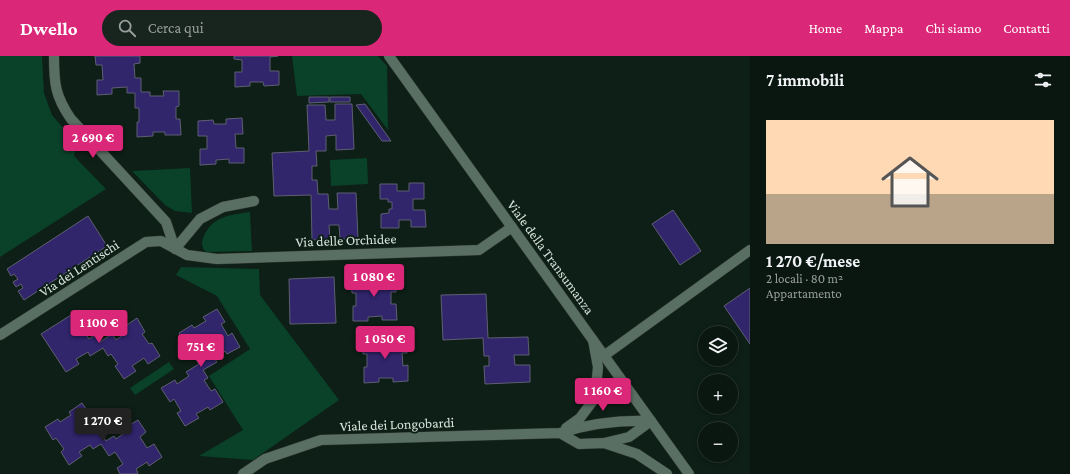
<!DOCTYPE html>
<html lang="it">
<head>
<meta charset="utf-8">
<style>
  body { margin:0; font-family:"Crimson Pro",serif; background:#18241e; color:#f1f3f6; height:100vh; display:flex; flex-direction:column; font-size:15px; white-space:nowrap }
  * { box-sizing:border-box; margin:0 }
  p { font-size:13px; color:#999f9f }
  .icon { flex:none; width:22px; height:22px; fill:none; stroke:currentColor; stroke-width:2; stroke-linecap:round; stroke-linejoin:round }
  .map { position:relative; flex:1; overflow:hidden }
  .details { display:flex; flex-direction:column; background:#0a1710; width:320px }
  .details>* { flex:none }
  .fabs { position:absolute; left:698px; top:270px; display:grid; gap:8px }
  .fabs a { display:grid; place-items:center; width:40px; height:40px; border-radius:50%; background:#0a1710; box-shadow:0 2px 6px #0003,0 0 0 1px #2a3630; font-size:20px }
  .price { position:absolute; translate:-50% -34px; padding:0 9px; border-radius:4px; background:#db2777; color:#fff; font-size:13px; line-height:26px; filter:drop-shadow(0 1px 2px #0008) }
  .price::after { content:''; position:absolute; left:50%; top:24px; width:12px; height:9px; margin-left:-6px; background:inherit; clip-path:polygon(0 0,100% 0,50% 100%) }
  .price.current { background:#222; color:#fff }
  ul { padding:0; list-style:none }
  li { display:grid; align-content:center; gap:8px; height:212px; padding:0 16px }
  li+li { border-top:1px solid #2a3630 }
  li span { display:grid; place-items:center; height:124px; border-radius:0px; color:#555 }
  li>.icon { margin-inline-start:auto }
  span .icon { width:72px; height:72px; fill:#fffc; stroke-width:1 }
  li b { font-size:17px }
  h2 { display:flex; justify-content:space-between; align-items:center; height:48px; padding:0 16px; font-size:17px }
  header { display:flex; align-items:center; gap:24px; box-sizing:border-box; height:56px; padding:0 20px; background:#db2777; color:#fff }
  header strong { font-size:19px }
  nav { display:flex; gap:22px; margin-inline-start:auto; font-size:14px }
  .search { width:280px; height:36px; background:#18241e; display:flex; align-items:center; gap:10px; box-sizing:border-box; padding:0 14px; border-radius:22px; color:#999f9f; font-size:15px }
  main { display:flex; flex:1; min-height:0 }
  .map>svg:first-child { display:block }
  .green { fill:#0a4129 }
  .building { fill:#31256c; stroke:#5f5f72 }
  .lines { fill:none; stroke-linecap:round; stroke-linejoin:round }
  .minor-casing { stroke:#303933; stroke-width:11 }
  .tertiary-casing { stroke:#303933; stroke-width:11 }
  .minor { stroke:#5a6f63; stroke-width:10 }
  .tertiary { stroke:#5a6f63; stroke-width:10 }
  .labels { text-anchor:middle; stroke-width:4; stroke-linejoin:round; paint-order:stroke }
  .street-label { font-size:14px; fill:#d8e3dc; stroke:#0d1f16 }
</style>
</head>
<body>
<header>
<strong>Dwello</strong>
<div class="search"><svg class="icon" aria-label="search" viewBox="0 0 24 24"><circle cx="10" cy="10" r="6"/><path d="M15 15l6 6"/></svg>Cerca qui</div>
<nav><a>Home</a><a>Mappa</a><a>Chi siamo</a><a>Contatti</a></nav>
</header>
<main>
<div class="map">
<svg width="750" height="418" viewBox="0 0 750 418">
  <rect width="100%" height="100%" fill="#0d1f16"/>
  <path class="green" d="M0,0H42L44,37L52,59L77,88L74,100L106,133L0,201Z
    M292,0H378L387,10L388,74L361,38L297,40Z
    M367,102L368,128L331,130L330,104Z
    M190,112L192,157L175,155L165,149L132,115Z
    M250,156L252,195L206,196C202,192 201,188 203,182C212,160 229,159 250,156Z
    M181,211L259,213L260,239L339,344L253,404L199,400L243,374L209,320L250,293L217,240L176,219Z
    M169,306L174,313L135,339L130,332Z"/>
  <path class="building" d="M95,0H140V7L134,8L135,22H141V36H150V40H164L163,35H179V50L176,51V63H180L181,79H165V76H153V80L137,81V66H139V52H135V37H127V31L112,32V38L97,39V24H103L102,9H96Z
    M234,0H278L270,1V15H279V29L264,30L263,26H250V30L235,31V16H242V4L234,3Z
    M309,41H329V46L309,47Z
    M330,41H350V46H330Z
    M335,48H352L354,93L336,94V79L326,80V95H316L317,110H312V124H317L318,138H328L329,153H338L337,137H356L358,183H340L339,169H329L330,183L312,184L311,139L274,140L272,97L309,95L307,49H325L326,64H335Z
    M365,48L391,85H382L356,49Z
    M242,62L243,78H235L236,92H244V107H229V103L216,104V108L200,109V93H207V80H198V65L213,64L214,68H226V63Z
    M409,127H424V143H413V154H425L426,171H411V164H399V172H381V158L389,157V153H392V146H388V143H380V128H397V135H409Z
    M673,154L701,195L680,209L652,168Z
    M88,160L107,190L24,244L18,235L23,232L21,228L16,231L13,226L18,223L14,218L11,220L7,213Z
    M380,220H395L396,236H391V248H396L397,264H382V260L368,261V265H353V250H356V237H352L351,221H367V225H380Z
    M334,221L336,267L290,268L289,223Z
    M750,232V288L724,250Z
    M486,238L488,282L528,281L529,299H514L515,309H530V326L485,328L484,310H489V300H484L483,282L443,284L441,239Z
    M217,253L225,266L221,268L228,280L232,277L240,291L227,298L225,295L214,302L217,306L203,314L208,322L204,324L211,335L215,333L223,346L210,354L208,351L196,358L199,362L185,370L177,357L181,355L174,343L170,346L161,332L175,324L177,328L189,320L186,316L199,308L195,302L199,299L191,287L187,290L179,277L192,269L194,272L206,265L203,261Z
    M79,254L88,267L84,271L87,275L85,277L89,283L95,279L100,286L112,278L116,284L127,276L124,271L137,262L145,276L142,278L149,288L152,287L160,300L148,308L144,302L132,310L136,315L124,323L115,310L118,308L111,298L108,300L103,292L90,300L88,296L76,303L79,308L66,316L41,278Z
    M391,281H407V297H402L403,310L408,309V325L393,326V322H379V326L364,327V311H367V298H363L362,283L378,282V286H391Z
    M82,347L91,360L84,364L91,376L98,372L106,385L114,380L116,383L127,375L125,372L138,364L146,376L140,381L147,392L154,388L162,401L149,410L147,406L136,413L138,417L136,418H120L117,412L123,408L115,396L109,400L101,388L93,393L90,389L79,396L82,400L69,409L61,396L64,393L56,382L53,384L45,371L58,363L60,366L71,359L69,356Z"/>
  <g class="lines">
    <g class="minor-casing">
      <path id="minor" d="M54,0C54,27 55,40 71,63L166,166L175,193
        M175,193L200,163L223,151L254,145
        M0,279L146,186L161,185L187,199L217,203L479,194L512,171
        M605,299L750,194
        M566,372L580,362L595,342L598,311L593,284
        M560,377L579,388L604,387L637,398L667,418
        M604,387L629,381L651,365
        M243,418L265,403L321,384L560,377C591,367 618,364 651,365"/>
    </g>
    <g class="tertiary-casing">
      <path id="tertiary" d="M389,0L689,418"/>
    </g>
    <use href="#minor" class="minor"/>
    <use href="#tertiary" class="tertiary"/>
  </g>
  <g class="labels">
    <g class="street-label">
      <text transform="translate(346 184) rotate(-2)" y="5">Via delle Orchidee</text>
      <text transform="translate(551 201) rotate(54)" y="5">Viale della Transumanza</text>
      <text transform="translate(79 212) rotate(-33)" y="5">Via dei Lentischi</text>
      <text transform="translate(397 368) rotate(-2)" y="5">Viale dei Longobardi</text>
    </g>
  </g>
</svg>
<div class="fabs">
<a><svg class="icon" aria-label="layers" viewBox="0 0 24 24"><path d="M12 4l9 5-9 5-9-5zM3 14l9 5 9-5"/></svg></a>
<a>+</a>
<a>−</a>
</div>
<b class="price" style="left:93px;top:103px">2 690 €</b>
<b class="price" style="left:374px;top:242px">1 080 €</b>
<b class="price" style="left:99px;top:288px">1 100 €</b>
<b class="price" style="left:385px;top:304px">1 050 €</b>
<b class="price" style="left:201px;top:312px">751 €</b>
<b class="price" style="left:603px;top:356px">1 160 €</b>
<b class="price current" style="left:103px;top:386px">1 270 €</b>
</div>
<section class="details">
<h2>7 immobili<svg class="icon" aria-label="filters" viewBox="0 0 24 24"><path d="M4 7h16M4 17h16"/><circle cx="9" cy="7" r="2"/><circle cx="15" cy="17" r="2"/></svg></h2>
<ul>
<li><span style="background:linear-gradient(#ffd9b3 60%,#b9a48a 0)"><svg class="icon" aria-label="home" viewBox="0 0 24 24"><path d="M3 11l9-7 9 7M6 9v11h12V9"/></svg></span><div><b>1 270 €/mese</b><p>2 locali · 80 m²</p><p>Appartamento</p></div></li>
</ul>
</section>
</main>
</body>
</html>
